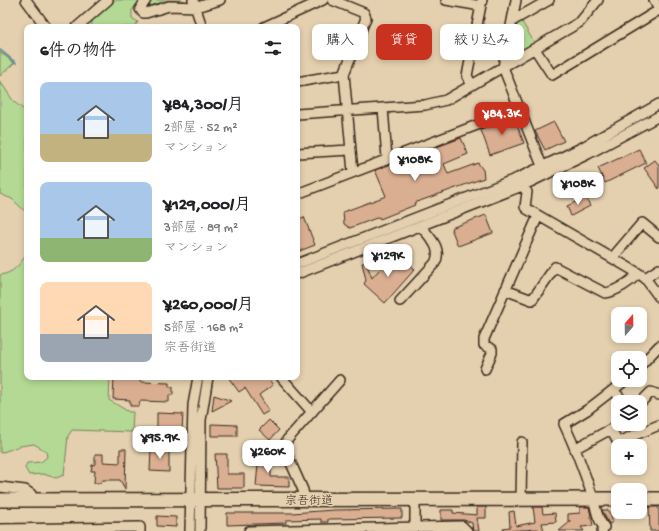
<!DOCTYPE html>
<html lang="ja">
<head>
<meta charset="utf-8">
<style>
  body { margin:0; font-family:"Gochi Hand","Klee One",sans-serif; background:#f6f6f6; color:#202124; height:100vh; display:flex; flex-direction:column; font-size:15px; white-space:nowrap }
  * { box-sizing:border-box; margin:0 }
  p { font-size:13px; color:#757577 }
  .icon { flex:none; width:22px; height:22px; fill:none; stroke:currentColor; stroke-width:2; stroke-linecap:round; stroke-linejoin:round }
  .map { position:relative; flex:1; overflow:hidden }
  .details { position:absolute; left:24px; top:24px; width:276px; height:356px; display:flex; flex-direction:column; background:#fff; border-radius:8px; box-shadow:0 2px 6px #0003 }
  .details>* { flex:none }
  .top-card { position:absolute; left:312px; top:24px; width:287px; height:36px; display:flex; gap:8px }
  .needle { width:26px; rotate:20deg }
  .buttons { position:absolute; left:611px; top:307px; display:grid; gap:8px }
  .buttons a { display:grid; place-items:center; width:36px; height:36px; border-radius:8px; background:#fff; box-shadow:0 2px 6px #0003; font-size:20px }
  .price { position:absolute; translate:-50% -34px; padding:0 9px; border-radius:8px; background:#fff; color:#222; font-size:13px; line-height:26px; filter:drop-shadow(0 1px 2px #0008) }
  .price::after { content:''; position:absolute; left:50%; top:24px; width:12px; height:9px; margin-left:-6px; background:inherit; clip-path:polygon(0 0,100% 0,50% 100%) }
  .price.on { background:#c8321e; color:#fff }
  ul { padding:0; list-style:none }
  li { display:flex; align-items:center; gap:12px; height:100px; padding:0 16px }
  li span { display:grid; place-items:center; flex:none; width:112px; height:80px; border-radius:8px; color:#555 }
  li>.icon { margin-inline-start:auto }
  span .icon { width:48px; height:48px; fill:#fffc; stroke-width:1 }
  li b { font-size:17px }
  h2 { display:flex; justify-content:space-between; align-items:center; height:48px; padding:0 16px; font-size:17px }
  .tag { padding:0 14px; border-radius:8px; background:#fff; box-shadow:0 2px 6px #0003; font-size:14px; line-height:36px }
  .tag.on { background:#c8321e; color:#fff }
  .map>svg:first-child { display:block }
  .green { fill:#b3d994; stroke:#778259 }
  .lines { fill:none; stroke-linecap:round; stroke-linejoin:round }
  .stream { stroke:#688f95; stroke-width:2 }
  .building { fill:#daae91; stroke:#3b2a1e }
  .minor-casing { stroke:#3b2a1e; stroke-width:12 }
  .highway-casing { stroke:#3b2a1e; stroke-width:16 }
  .minor { stroke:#e4d0af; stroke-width:9 }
  .highway { stroke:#e4d0af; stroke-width:13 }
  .labels { text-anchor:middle; stroke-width:3; stroke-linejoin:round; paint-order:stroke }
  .street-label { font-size:12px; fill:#3b2a1e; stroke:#e4d0af }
</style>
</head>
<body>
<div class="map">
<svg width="659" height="531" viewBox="0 0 659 531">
  <rect width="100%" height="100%" fill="#e4d0af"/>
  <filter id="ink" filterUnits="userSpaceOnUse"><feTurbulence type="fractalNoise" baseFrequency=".025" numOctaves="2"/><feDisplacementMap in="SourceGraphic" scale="8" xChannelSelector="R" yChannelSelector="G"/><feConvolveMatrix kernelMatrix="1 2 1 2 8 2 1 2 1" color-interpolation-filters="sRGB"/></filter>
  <g filter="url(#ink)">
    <path class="green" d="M112,0H141L132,10V18L138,22L134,27H91L94,15Z
      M149,0H182L190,3L144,9Z
      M521,20L535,44L514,56L511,55L515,23Z
      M0,52L14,63L0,76Z
      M0,81L14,102L27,112V213L12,199L0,194Z
      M27,254V377H110L109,400L129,412H133L132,432L72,430L68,436L64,475L56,478L43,474L29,475L25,468L27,463L41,462L47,457L46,451L34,444L20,446L0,453V275C14,273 19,265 27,254Z"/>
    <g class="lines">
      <path class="stream" d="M0,50L16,63"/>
    </g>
    <path class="building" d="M514,117L524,143L490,155L481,130Z
      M554,122L564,141L545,150L535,131Z
      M461,138L468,154L444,164L448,174L478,163L483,170L484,178L414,203L415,205L380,219L379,217L350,228L344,224L343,212L386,196L375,170Z
      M639,149L646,163L605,183L598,168Z
      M655,160L659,165V189L644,168Z
      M586,197L590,206L571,216L567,206Z
      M486,215L493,233L458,246L451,228Z
      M304,217L315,245L297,252V220Z
      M403,259L415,269L385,303L364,284L366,280L362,263L366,262L372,278L386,262Z
      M114,377L140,378V382L169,383V387H173V395H169V402L140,401L139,406H130V400L113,399Z
      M228,377H267L273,385L259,395L269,411L262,415L245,388L239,392Z
      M214,395L229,400L231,401L212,411Z
      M157,413L183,414L182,430L157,429Z
      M269,420L279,430L270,440L259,430Z
      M211,424L237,425V436H211Z
      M120,449H126L125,489L120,480H103L100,483H94L95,471H91L92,465L95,464V454H103V462L120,463Z
      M151,449H169V472L150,471Z
      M255,450H264L265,467H271V477H289V487L256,486L258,464H255Z
      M215,454H227V474H244V488H217Z
      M477,507H486V518H477L479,531H473L472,523L464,520H441V510H453V513L477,515Z
      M533,507H542L543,514L555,513L556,522L542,523L544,531H538V529L503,531V528L510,527L509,512L514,511L516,526L535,522Z
      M580,507H589L593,526L581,527L584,531H559L571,521H568V514L580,513Z
      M649,507H659V531H650Z
      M402,509V518L328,519V522H321V519L286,520V523L227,525V513H292L334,510Z
      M602,510H608L613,522L609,524Z
      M157,516L176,517V527L157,526Z"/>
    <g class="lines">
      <g class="minor-casing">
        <path id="minor" d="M26,0L46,27
          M146,0L140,9L143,13H146L169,6L197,7L220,0
          M193,0L202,27
          M332,0L364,13L366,18L344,74L353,172
          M446,0L481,6
          M516,0L503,67L544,171
          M654,0L659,10
          M512,21L549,0
          M77,27L108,0
          M264,27L323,0
          M535,49L552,75L659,10
          M297,82L344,74
          M472,85L467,76L482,0
          M383,108L387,158
          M297,114L425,105L446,100L580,22L598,0
          M297,153L350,150
          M519,181L527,192L525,207L527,209L638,273L645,278L659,297
          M297,194L519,109
          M613,257L642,223L659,237
          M297,264L518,178L581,148L659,104
          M297,274L522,186L588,154L659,116
          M645,278L659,269
          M505,290L532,300L555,267L605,293C615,292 632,281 638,273
          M400,301L435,263C443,248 429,237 421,226
          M640,366L659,346
          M485,369L492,353V349L484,345V339L538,216
          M281,377L312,412
          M614,391L624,402
          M640,403L651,392L659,395
          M611,429L618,442L659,425
          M576,448L611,429L618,423
          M0,487L25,490L31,494L33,500
          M521,500L522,442
          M305,501L303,490L286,452L285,445L287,440L340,380
          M415,526V500
          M0,529L140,527V531
          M190,531L193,405L198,377
          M200,531L201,420L208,377
          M249,531L462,526L467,531
          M602,531L604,527C596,518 596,506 592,495C584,471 575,447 564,424L587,410L626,380"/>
      </g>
      <g class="highway-casing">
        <path id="highway" d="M640,499H659
          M0,500L618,499"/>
      </g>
      <use href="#minor" class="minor"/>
      <use href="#highway" class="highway"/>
    </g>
  </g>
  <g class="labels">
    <g class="street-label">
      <text x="309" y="504">宗吾街道</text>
    </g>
  </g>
</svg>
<div class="buttons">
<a><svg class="needle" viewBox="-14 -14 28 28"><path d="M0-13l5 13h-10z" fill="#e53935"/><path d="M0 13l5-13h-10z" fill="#757577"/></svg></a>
<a><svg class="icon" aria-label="locate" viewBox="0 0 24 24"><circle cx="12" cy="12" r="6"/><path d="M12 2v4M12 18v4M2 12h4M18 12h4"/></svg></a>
<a><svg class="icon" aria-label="layers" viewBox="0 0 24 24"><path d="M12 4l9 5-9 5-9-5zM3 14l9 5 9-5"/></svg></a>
<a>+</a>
<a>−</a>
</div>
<b class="price on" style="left:502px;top:136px">¥84.3K</b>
<b class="price" style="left:415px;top:182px">¥108K</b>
<b class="price" style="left:578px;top:206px">¥108K</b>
<b class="price" style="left:388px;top:278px">¥129K</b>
<b class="price" style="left:160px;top:460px">¥95.9K</b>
<b class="price" style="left:268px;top:474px">¥260K</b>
<div class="top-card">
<a class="tag">購入</a>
<a class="tag on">賃貸</a>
<a class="tag">絞り込み</a>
</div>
<section class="details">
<h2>6件の物件<svg class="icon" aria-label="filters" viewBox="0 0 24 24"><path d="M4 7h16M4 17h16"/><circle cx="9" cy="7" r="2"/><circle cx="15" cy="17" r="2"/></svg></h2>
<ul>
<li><span style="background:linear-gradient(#a9c7e8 65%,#c2b280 0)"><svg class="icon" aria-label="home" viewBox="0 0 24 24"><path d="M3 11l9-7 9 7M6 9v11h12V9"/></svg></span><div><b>¥84,300/月</b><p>2部屋 · 52 m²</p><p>マンション</p></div></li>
<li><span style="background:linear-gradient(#a9c7e8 70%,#8fb573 0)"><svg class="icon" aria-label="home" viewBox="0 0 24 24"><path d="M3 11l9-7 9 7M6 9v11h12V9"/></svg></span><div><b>¥129,000/月</b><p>3部屋 · 89 m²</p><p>マンション</p></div></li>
<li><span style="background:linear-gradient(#ffd9b3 65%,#9aa5b1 0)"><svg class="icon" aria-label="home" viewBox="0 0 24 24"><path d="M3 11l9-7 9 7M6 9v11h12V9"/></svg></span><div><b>¥260,000/月</b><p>5部屋 · 168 m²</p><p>宗吾街道</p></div></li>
</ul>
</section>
</div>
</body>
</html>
